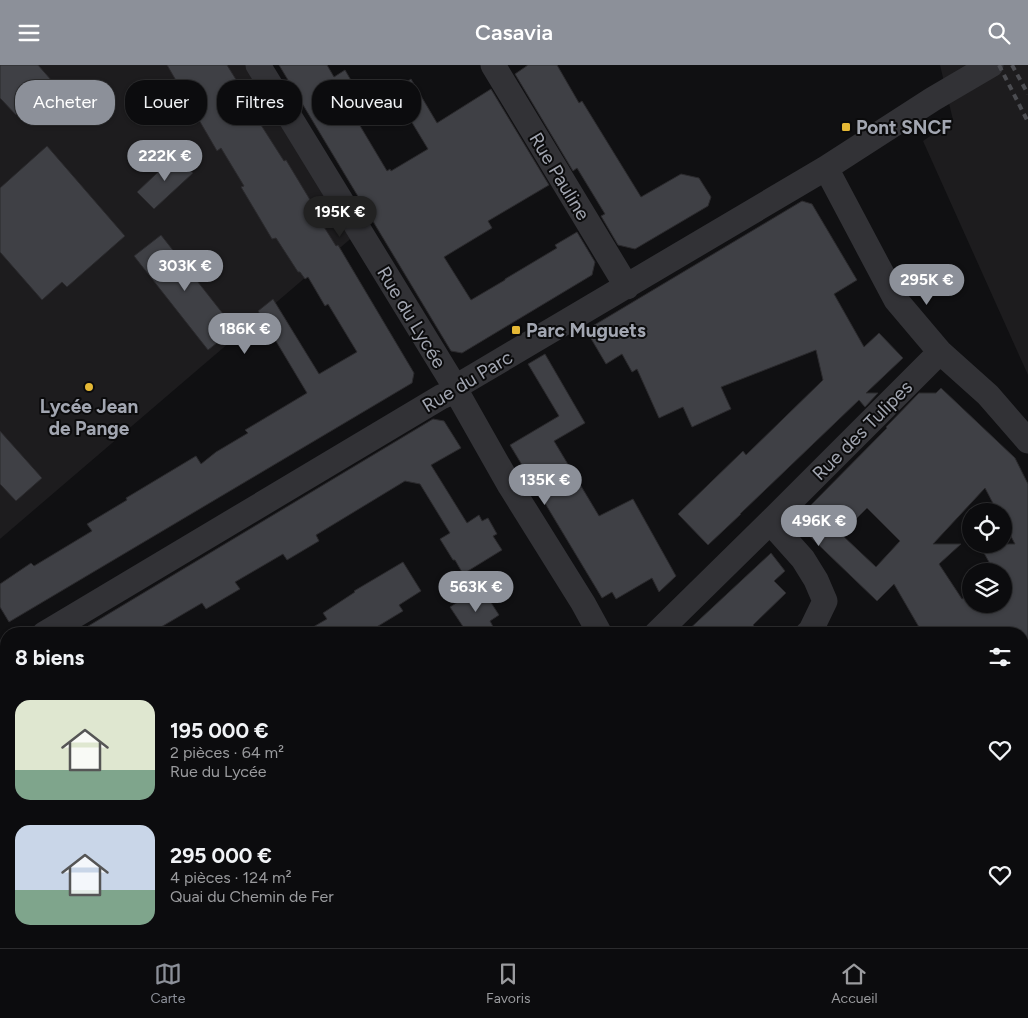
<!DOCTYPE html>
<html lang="fr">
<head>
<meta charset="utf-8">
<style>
  body { margin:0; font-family:Figtree,sans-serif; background:#1a1a1c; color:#f1f3f6; height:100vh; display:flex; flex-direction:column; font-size:19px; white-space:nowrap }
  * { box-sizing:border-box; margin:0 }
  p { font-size:16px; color:#9a9b9e }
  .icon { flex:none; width:28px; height:28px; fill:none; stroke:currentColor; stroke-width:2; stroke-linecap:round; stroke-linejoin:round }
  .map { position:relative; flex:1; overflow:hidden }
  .details { position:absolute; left:0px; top:562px; width:1029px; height:321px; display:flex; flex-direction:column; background:#0c0c0e; border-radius:20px 20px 0 0; box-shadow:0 1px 4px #0004,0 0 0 1px #2c2c2e }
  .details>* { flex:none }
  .banner { position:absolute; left:15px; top:15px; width:500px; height:45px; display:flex; gap:10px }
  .buttons { position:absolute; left:962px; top:438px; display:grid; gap:10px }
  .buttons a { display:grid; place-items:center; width:50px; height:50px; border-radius:50%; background:#0c0c0e; box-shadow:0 1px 4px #0004,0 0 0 1px #2c2c2e; font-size:25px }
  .price { position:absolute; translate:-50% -42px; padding:0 11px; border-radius:18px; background:#8c9099; color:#fff; font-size:16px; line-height:32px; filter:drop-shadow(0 1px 2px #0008) }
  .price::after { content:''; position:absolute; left:50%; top:30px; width:15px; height:11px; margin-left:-8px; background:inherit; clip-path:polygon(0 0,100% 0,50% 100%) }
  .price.on { background:#222; color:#fff }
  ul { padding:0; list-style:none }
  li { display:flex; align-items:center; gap:15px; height:125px; padding:0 15px }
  li span { display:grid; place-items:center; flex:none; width:140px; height:100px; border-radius:15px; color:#555 }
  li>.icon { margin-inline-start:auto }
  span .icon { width:60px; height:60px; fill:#fffc; stroke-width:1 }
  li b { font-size:21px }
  h2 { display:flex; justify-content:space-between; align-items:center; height:60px; padding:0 15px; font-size:21px }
  .pill { padding:0 18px; border-radius:20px; background:#0c0c0e; box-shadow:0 1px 4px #0004,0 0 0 1px #2c2c2e; font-size:18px; line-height:45px }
  .pill.on { background:#8c9099; color:#fff }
  header { display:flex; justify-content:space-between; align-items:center; height:65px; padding:0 15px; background:#8c9099; color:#fff; font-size:22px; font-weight:600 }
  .tab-bar { display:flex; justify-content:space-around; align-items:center; height:70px; border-top:1px solid #2c2c2e; background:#0c0c0e; font-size:14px; color:#9a9b9e }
  .tab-bar a { display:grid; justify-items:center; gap:2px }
  .tab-bar .on { color:#8c9099 }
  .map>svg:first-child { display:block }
  .built { fill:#1d1c1e }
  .green { fill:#1d241e }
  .building { fill:#3f4045; stroke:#2b2a2d; fill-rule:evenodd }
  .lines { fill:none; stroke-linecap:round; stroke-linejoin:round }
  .minor { stroke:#323236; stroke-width:25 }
  .rail { stroke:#4b4c51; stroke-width:4; stroke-dasharray:6 5; stroke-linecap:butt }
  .poi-dot { fill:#e5b835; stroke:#0b0b0c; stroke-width:2 }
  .labels { text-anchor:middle; stroke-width:4; stroke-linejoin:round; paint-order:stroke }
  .poi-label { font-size:19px; font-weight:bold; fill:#a2a6b1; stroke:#0b0b0c; text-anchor:start }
  .street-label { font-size:19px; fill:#a2a6b1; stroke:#0b0b0c }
</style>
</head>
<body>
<header><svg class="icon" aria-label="menu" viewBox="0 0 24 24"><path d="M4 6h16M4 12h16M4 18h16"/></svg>Casavia<svg class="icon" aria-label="search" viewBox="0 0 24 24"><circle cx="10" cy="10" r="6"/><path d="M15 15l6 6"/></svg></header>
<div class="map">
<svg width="1028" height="883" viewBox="0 0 1028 883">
  <rect width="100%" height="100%" fill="#101012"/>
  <path class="built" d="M0,0H247L355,170L0,474Z
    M940,0H1028V310L923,76L953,55Z"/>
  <path class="green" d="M0,617L6,631V878H199L190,883H0Z"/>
  <path class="building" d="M0,0H38L52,16L16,50L0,33Z
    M167,0H227L263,58L261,60L284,96L286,95L318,148L316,149L336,181L338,180L414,308L412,318L9,557L0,542V519L31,498L34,501L92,466L87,459L127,435L126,433L196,391L201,399L216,387L248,368L245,365L307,328L258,246L273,234L319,309L357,287L328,239L325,241L308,212L305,214L300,207H298L276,173L272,174L241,122L244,121L221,83L217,86Z
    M279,0H327L334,12L345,5L366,41L353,49L387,106L390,104L391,106L428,84L393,26L411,14L437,58L491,24L549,120L488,156L492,163L444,192L471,235L505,215V214L557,183L555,180L577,167L595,197L592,210L462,288L451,286Z
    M528,0H557L579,38L582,36L641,132L681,109L699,113L711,132L708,141L635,184L618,180L601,151L605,149L577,103L573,106L515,9Z
    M47,81L125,171L67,222L62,217L42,235L0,187V123Z
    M176,90L193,108L154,144L137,127Z
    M802,136L812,139L857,215L834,229L864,282L879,268L903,293L866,328H878L865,342L859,335L740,449H741L708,480L678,449L743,386L746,390L823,315L816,285L721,322L731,344L692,362L683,342L659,353L637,304L632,307L622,289L606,299L586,265Z
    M161,170L235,264L208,285L134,191Z
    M545,289L585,358L554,376L599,451L633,434L676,511L659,527L652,513L616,534L612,527L602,533L510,380L559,351L528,299Z
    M941,323L1015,393L1028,419V589L1022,580V569H1016L1014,565L1008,569H923L894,519L877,536L801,463L808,455L802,449L887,363L886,362L919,328H936ZM985,423L997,446H1004V458L1015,479H979L994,506H1004V539H971V529L962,534L939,499L961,479H933ZM867,443L900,476L876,502L841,469Z
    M433,354L444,356L461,383L431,400L467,458L479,450L482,456L488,453L497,469L493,471L502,485L463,509L455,495H453L440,474L450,468L420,419L405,416L316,470L319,476L287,495L283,489L235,517L240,524L206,544L202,538L149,569H75Z
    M0,366L42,413L16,436L0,419Z
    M771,488L785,506L774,516L786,528L753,560L761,569H684Z
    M403,497L421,526L399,540L403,546L365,569H301L327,554L323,548L355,527L354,526Z
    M481,522L499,550L490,556L497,569H468L450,542Z"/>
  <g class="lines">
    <path class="minor" d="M258,0L457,325L459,331L510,421L583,538L600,569
      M493,0L627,222
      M826,103L896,235L940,287L988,330L1028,376
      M770,457L803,494L816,515L825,536L811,565L807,569
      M44,569L441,332L457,325L459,320L476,310L826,103L933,34L991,0
      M656,569L770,457L940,287
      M0,595L6,591
      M786,878L790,883"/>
    <path class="rail" d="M999,0L1028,57
      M1012,0L1028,29"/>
  </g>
  <g class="poi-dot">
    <rect x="841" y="57" width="10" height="10" rx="2.5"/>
    <rect x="511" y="260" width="10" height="10" rx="2.5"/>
    <circle cx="89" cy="322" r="5"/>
  </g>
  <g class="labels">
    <g class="poi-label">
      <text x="856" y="69">Pont SNCF</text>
      <text x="526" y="272">Parc Muguets</text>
      <text x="89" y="348" text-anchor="middle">Lycée Jean<tspan x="89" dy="22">de Pange</tspan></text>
    </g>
    <g class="street-label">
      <text transform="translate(560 111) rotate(59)" y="7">Rue Pauline</text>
      <text transform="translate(412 252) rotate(59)" y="7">Rue du Lycée</text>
      <text transform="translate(467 316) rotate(-31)" y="7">Rue du Parc</text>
      <text transform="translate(862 365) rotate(-45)" y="7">Rue des Tulipes</text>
    </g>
  </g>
</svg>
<div class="buttons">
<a><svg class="icon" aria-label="locate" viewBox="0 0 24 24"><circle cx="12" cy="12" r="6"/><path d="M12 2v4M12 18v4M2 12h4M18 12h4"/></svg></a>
<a><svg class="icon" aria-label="layers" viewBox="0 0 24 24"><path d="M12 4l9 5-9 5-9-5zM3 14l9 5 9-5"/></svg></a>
</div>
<b class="price" style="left:165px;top:117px">222K €</b>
<b class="price on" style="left:340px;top:173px">195K €</b>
<b class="price" style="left:185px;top:227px">303K €</b>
<b class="price" style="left:927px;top:241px">295K €</b>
<b class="price" style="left:245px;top:290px">186K €</b>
<b class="price" style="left:545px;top:441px">135K €</b>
<b class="price" style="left:819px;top:482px">496K €</b>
<b class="price" style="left:476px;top:548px">563K €</b>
<div class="banner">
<a class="pill on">Acheter</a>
<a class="pill">Louer</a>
<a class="pill">Filtres</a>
<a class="pill">Nouveau</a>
</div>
<section class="details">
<h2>8 biens<svg class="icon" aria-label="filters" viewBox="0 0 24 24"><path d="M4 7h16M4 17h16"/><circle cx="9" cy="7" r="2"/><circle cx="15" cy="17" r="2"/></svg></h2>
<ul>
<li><span style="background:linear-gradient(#dfe7d0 70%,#7fa58c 0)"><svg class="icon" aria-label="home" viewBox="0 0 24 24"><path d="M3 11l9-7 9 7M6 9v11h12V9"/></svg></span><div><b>195 000 €</b><p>2 pièces · 64 m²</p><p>Rue du Lycée</p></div><svg class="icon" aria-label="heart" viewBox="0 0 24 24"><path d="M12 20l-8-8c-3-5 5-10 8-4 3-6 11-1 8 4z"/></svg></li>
<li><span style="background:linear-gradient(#c9d6e8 65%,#7fa58c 0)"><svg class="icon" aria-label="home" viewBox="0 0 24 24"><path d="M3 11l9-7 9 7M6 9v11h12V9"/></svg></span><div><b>295 000 €</b><p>4 pièces · 124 m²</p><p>Quai du Chemin de Fer</p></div><svg class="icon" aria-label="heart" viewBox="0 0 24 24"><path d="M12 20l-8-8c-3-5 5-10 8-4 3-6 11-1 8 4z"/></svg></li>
</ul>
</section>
</div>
<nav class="tab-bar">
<a class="on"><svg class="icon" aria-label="map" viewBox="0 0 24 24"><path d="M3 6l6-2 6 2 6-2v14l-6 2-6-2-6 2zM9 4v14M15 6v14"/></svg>Carte</a>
<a><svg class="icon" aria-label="saved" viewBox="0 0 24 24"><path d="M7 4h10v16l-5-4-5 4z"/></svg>Favoris</a>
<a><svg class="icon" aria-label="home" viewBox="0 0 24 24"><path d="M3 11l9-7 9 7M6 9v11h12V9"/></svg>Accueil</a>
</nav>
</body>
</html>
